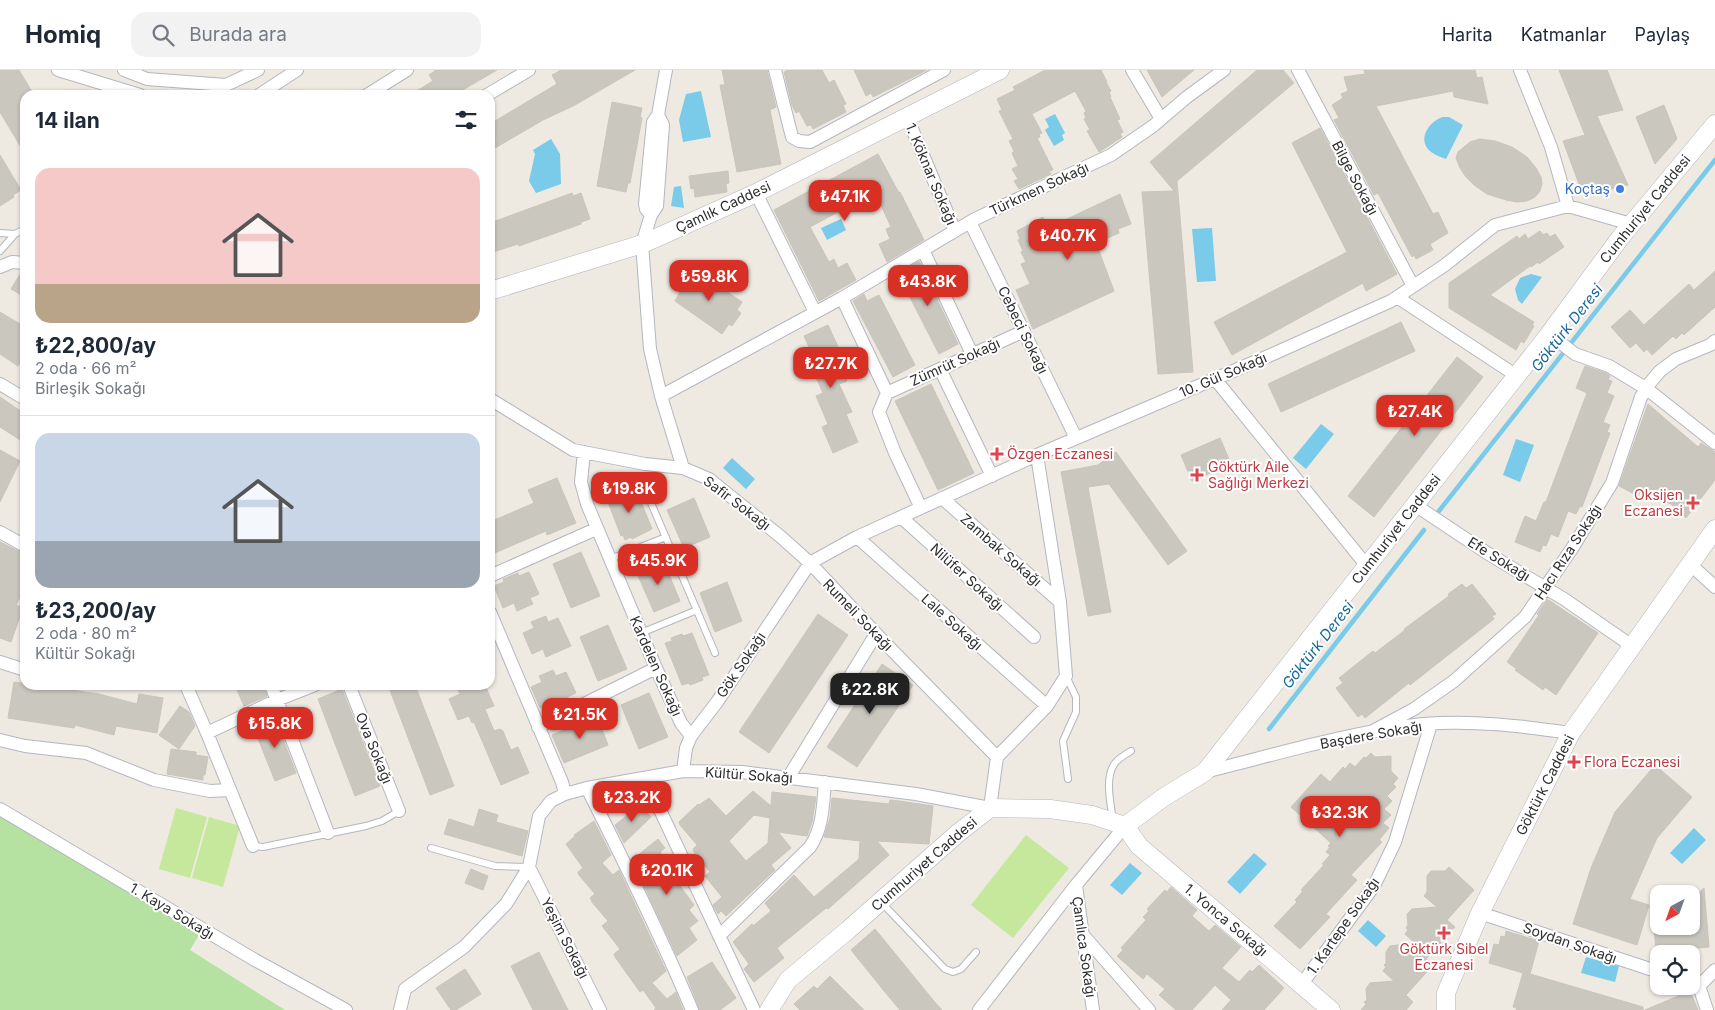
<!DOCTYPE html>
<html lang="tr">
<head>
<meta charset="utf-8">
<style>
  body { margin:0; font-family:Inter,sans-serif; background:#f2f2f3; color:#1f2937; height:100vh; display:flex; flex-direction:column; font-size:19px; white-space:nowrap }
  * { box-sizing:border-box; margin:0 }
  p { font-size:16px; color:#747a83 }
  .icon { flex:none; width:28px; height:28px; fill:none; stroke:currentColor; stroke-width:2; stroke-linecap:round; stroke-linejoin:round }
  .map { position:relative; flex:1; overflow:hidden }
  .details { position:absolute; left:20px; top:20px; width:475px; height:600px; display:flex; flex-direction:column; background:#fff; border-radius:15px; box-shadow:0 1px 4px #0004 }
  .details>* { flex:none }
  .needle { width:32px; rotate:221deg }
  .tools { position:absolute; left:1650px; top:815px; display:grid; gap:10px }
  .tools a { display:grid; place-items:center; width:50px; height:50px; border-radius:10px; background:#fff; box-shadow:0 1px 4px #0004; font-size:25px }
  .price { position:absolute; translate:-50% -42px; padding:0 11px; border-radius:10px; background:#d93025; color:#fff; font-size:16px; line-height:32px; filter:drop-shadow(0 1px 2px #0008) }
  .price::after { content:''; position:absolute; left:50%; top:30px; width:15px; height:11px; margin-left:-8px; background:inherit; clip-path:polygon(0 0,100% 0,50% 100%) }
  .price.selected { background:#222; color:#fff }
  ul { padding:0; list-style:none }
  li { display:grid; align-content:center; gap:10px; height:265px; padding:0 15px }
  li+li { border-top:1px solid #e0e1e3 }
  li span { display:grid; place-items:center; height:155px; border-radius:15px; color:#555 }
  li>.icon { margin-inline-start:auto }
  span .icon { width:90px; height:90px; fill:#fffc; stroke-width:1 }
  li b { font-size:21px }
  h2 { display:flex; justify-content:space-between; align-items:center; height:60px; padding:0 15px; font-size:21px }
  header { display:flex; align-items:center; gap:30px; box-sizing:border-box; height:70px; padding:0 25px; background:#fff; border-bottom:1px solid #e0e1e3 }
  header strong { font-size:24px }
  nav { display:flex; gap:28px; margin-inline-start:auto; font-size:18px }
  .search { width:350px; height:45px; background:#f2f2f3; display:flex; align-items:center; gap:12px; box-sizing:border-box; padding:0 18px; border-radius:15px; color:#747a83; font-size:19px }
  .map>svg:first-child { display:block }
  .green { fill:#b5e1a1 }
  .pitch { fill:#c6e89d }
  .water { fill:#7acaea }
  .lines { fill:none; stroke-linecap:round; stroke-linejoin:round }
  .stream { stroke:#7acaea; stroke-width:4.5 }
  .building { fill:#cac7bf; stroke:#cac5ba; fill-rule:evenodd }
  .lane-casing { stroke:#b4b7c0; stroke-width:8 }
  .street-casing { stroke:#b4b7c0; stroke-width:14 }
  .secondary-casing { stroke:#b4b7c0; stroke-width:19 }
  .lane { stroke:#fff; stroke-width:6 }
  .street { stroke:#fff; stroke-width:12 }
  .secondary { stroke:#fff; stroke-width:18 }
  .shop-dot { fill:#3f7fe0; stroke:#fff; stroke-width:2 }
  .health-dot { fill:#e0444e; stroke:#fff; stroke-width:2 }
  .labels { text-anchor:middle; stroke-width:4; stroke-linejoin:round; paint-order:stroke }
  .street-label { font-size:14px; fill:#2e2e2e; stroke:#fff }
  .shop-label { font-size:14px; fill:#366cbe; stroke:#fff; text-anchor:end }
  .health-label { font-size:14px; fill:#be3a42; stroke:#fff; text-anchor:start }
  .water-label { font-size:15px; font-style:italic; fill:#14699b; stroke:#fff }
</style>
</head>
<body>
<header>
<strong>Homiq</strong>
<div class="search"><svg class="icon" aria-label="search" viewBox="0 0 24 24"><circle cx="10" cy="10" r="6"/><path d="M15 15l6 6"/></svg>Burada ara</div>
<nav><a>Harita</a><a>Katmanlar</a><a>Paylaş</a></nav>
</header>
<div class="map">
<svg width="1715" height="940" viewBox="0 0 1715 940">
  <rect width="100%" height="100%" fill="#eee9e1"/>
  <path class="green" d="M0,732L203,858L190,880L285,940H0Z"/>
  <path class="pitch" d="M176,738L207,747L190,808L159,799Z
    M209,747L240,756L223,817L192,808Z
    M1026,765L1069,798L1013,868L971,835Z"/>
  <path class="water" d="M701,21L711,67L683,72L679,50L686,24Z
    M1055,44L1065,63L1062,65L1064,70L1054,76L1045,60L1049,57L1045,49Z
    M1443,47H1449L1463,55L1446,89C1441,87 1435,85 1431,82C1416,70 1429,51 1443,47Z
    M551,69L560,84L561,114L536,123L529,111L535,84L533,80Z
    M681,116L684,138L671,136L674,117Z
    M841,149L846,160L827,170L821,158Z
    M1212,158L1216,211L1197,212L1192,159Z
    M1531,204L1542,207L1522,234L1518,230L1515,219L1520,208Z
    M1321,354L1334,364L1306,399L1293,388Z
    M1516,369L1534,375L1520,412L1503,405Z
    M732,388L755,409L746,419L723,398Z
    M1694,758L1706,770L1682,794L1670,783Z
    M1254,783L1267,794L1240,824L1227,812Z
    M1130,793L1142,803L1122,825L1110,815Z
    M1368,850L1386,866L1376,877L1358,861Z
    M1586,887L1619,896L1615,912L1581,903Z"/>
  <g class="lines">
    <path class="stream" d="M1439,441L1715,90
      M1269,659L1424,460"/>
  </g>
  <path class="building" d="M0,0H19L34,25H25V84L0,42Z
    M436,0H497L454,25H410L433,11L429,5Z
    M561,0H635L575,35L543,50L490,81V54L557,14L552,5Z
    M722,0H767L776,37L770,40L781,94L737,102L720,15H725Z
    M788,0H822L829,13L834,10L846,34L843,35L846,42L813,59L811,55L807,56L799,41L796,43L792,35L784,2Z
    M854,0H927L873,27L871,23L866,26Z
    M1045,0H1101L1107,12H1106L1111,21L1109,22L1111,27H1110L1120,49L1117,50L1123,62L1120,64L1122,67L1099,82L1087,61L1090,60L1084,49L1086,48L1084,43L1086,41L1075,21L1032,44L1042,63L1039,64L1040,67L1037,68L1053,100L1049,101L1051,104L1019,119L1014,111L1018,109L1012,99L1018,96L1012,83L1014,81L1009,71L1013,69L999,41L1002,40L997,29L1015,20L1013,17Z
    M1147,0H1194L1162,27Z
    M1257,0H1283L1294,13L1177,111L1193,302L1158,304L1142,122L1174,121L1150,92Z
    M1364,0H1475L1477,8L1482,7L1488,34L1454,27L1453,21L1376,36L1433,144L1438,142L1448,163L1430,174L1433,180L1416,189L1414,185L1412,187L1378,123L1374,125L1334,50L1339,48L1332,35L1343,28L1341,24L1348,21L1344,7L1365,4Z
    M1559,0H1607L1623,40L1597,46L1628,115L1591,124L1582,122L1563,71L1585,65Z
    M612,32L642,38L640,47L642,48L630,113H628L626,122L597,116Z
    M1664,35L1677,69L1655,94L1636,47Z
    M1320,58L1397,204L1366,221L1363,213L1232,285L1214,252L1347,182L1292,73Z
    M1480,69L1495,71L1512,77L1527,87L1536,98L1541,107L1542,114L1540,121L1535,127L1527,131L1517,132L1506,130L1487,124L1474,115L1466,107L1460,98L1456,88L1458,82L1470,72Z
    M878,84L899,123L900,122L924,170L887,192L879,174L890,169L886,159L891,157L875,122L810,157L829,192L834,189L838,198L847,193L856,210L819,231L774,140Z
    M0,85L21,120L13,125L14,127L0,136Z
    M728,101L729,113L726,114L727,122L695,127L694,118L691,119L689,106Z
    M572,123L573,126L581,123L590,149L581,152V154L519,176L518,174L490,183V153Z
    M1120,124L1131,154L1118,159L1119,163L1096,173L1114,221L1033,259L1016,220L1030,214L1021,194L1026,192L1021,182L1023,181L1018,170L1020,169L1017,161L1043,147L1048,158Z
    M1540,161L1543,165L1547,163L1550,167L1555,164L1564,177L1539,194L1538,192L1531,197L1530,196L1490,225L1534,252L1532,255L1534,256L1524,273L1521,271L1516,280L1449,238V213L1517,166L1519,169L1525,164L1528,169Z
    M919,191L958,274L939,284L898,204Z
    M22,201H25V227L11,219Z
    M697,201L742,232L737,240L741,243L732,256L729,254L722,264L675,231L687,209L690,211Z
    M1715,201V237L1684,265L1682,263L1676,269L1673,266L1652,285L1647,279L1644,282L1636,273L1630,278L1611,257L1630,240L1644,255L1689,214L1694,220Z
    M864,224L867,231L879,225L915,295L893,307L853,231Z
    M0,242L25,257V285L18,296L0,284Z
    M1401,252L1415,281L1281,342L1268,314Z
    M828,255L840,281L835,283L847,311L839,314L852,342L846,344L858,372L833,383L822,357L828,354L816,326L823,323L811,296L816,293L804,266Z
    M1457,287L1483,307L1374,447L1348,426Z
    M1585,296L1606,303L1610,306L1608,310L1612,311L1607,323L1614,326L1603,352L1610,355L1607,362L1610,363L1582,437L1580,436L1576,444L1568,441L1558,467L1551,464L1546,476L1543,475L1540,482L1515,472L1525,446L1536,451L1544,432H1546L1587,323L1576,318Z
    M931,314L974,403L938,420L895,331Z
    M0,327L25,344V373L0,357Z
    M1648,334L1698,377L1701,373L1715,382V410L1686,448L1671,434L1644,422V424L1640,422L1638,426L1619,416Z
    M1220,368L1231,394L1192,411L1181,385Z
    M0,380L20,391L0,432Z
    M1116,382L1187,481L1168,495L1109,414L1088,417L1111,542L1088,546L1061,402L1098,395Z
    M557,408L576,453L547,465L546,461L490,485V452L534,433L528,420Z
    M635,417L652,459L632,469L631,467L625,470L623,465L621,466L608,432L610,431L608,428Z
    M694,428L710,467L684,478L667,440Z
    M0,472L25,484V517L16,535L23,538L11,572L0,568Z
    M581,482L600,526L571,538L553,494Z
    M663,490L680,531L654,542L636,501Z
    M529,502L539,524L530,528L533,534L517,541L514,533L503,538L494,516L504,512L503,509L518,503L519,506Z
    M727,512L742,551L715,562L700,523Z
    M1462,514L1466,518L1472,514L1496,544L1492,546L1494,549L1410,615L1409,613L1365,648L1362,644L1358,647L1336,618L1343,613L1339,608L1373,581L1375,583L1405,560L1404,559L1449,526L1448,524Z
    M1547,529L1598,563L1556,625L1545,617L1543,620L1515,600L1517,599L1507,592L1539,545L1537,544Z
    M818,544L848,565L769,683L739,662Z
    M546,546L548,552L558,548L571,576L546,587L543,579L532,584L523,563L534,558L531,552Z
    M608,555L627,599L598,611L580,567Z
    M692,563L709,605L702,607L703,610L690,615L689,613L682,615L665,573L672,571L671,568L682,564L683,566Z
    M882,594L913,615L857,697L827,677Z
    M553,600L556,606L566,602L576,623L567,627L569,632L554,640L551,633L540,638L531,617L542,612L539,606Z
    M14,612L99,624L137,634L139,624L163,628L157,663L116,656L114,665L75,655L74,658L8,648Z
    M235,615H263L267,626L244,636Z
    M388,615H415L454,716L430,725Z
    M465,615H473L474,619L485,615L494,636L485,639L494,661L500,659L503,661L511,680L518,677L529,703L501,715L474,652L472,653L469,646L458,650L449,629L460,624L457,618Z
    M342,619L380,716L355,726L318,629Z
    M649,623L668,667L639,679L621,635Z
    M180,636L189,642L195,656L179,679L159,665Z
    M597,646L608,675L564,693L552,665Z
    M275,648L296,703L275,711L253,656Z
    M171,679L196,682V685L208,687L205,705H203V710L167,704Z
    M1371,683L1375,687L1391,686V701L1398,708L1393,714L1396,717L1387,726L1392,731L1384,739L1391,745L1383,753L1389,758L1379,770L1382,772L1351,805L1357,810L1326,844L1330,847L1300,879L1274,856L1297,832L1295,830L1303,821L1301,820L1324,795L1322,794L1330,785L1326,782L1330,777L1328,776L1331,773L1291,737L1321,704L1330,712L1343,697L1345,699L1350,693L1355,697L1364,687L1366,688Z
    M1655,695L1692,727L1657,768L1630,829L1649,835L1637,875L1573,854L1591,798L1615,742Z
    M753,721L771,736L772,722L816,727L812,752L807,766L778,762L791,778L771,795L775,800L726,846L721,841L718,844L713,835L722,827L705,806L710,802L694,782L693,779L697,775L680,755L679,752L698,734L699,735L709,728L726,746ZM754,745L770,748L768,773L746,791L729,771Z
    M832,728L889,734L890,730L899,731L933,736L929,774L877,771L889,785L828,839L826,838L777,878L784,888L754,912L744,899L749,894L733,872L752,854L753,856L771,841L765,833L794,805L814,827L859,789L860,771L824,767L830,748Z
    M640,735L651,747L624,773L615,755Z
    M479,739L498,745L496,752L528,761L522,786L444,764L449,749L474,757Z
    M594,751L611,785L602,793L613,805L619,800L666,901L652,913L667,929L676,922L683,940H654L656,938L643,920L640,922L615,887L614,884L620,879L602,856L608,851L591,831H592L590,828L595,824L579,805L578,802L583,798L566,774L575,766L574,765Z
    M658,769L665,778L660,782L680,810L677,812L694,835L689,840L698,851L689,858L697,870L677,886L632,790Z
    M1449,797L1474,820L1447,850L1455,857L1426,889L1433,895L1406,925L1413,932L1406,940H1361L1366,934L1364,932L1367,930L1366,919L1370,913L1394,911L1383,901L1386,897L1384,895L1386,893V882L1390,876L1415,873L1405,864L1408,860L1406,858L1408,855L1407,844L1412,839L1437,837L1424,826L1427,822V806L1431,801H1445Z
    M471,799L488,806L483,820L465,813Z
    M1171,817L1197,840L1192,846L1209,861L1215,855L1241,877L1222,898L1239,912L1250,900L1252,902L1259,895L1284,918L1264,940H1222L1231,930L1215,915L1192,940H1176L1159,925L1165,919L1147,904L1143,909L1117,886L1123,880L1121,878L1146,850L1143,847L1149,841L1147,839L1165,820L1167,822Z
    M1704,818L1709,877L1656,882L1654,856H1691V830Z
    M875,859L933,930L942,940H900L885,922L851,880Z
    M1506,861L1539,871L1530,904L1643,937V940H1516L1517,938L1513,937L1523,903L1489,893L1494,874L1499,875L1501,866L1505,867Z
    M539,882L568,940H533L511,896Z
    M712,892L736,928L720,940H700L687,907Z
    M465,899L481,924L456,940H451L436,918Z
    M830,906L864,940H800L794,934L814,916L817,919Z
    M1690,921L1698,940H1645Z"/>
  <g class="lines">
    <g class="lane-casing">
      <path id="lane" d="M0,163L15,164L25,159
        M0,181L15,164
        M646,421L715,583
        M610,489L666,467
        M641,563L697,540
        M1066,606L1076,627V642L1063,671L1068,709
        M1113,751C1111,734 1104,708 1115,693C1119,688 1126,684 1131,681
        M253,776L263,777L366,756L382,751L399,741
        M431,778L495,796L529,797
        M881,832L945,899L953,902L961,899L976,882"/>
    </g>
    <g class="street-casing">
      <path id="street" d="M58,0L140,25
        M124,0L147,9L226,15L258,0
        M775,0L792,67L799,71L810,72L944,0
        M1132,0L1161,49
        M1298,0L1413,216
        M1520,0L1551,77L1568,136
        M259,25L297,0
        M367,25L407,0
        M487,25L529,0
        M658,45L663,55L657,136L651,145L642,174L650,279L661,326L683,398
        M907,47L955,161
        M756,123L815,242
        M651,145L646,139L645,134L653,52L658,45L666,0
        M970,152L1076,368
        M923,180L972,284
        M0,197L12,192L25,193
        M1397,227L1517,306
        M842,228L887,323L879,342L895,383L921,438
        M1549,264L1575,284L1609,296L1647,319L1715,373
        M940,299L992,406
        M1215,309L1367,496
        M0,314L25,329
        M887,323L1024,261
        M661,326L842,228L975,149L1111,85L1153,56L1187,27L1224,0
        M584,382L581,412L587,434L656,598L681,653L691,666
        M942,428L1060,532
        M1415,435L1487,483L1564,529L1632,576
        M901,447L1034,567
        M0,462L25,476
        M857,467L1047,636
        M1691,495L1715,517
        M490,506L596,459
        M490,542L562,712L565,724
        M0,592L25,600
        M186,615L207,663L253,776
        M271,615L328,763
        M349,615L399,741
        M538,657L656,598
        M1373,661L1414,639L1454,611L1525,547L1573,477L1612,413L1641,327L1649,314L1660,301L1676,289L1710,275L1715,271
        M207,663L277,630L315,615
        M0,670L25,676L86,683L154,710L210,721L230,720
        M997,687L1047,636L1066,606L1060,532L1037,385
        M683,701L686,678L691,666L717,632L810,493L857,467L1037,385L1273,284L1391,231L1445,195L1495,155L1568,136L1631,154
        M1205,702C1277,684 1349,662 1423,654C1473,650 1522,656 1571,663
        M645,708L754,940
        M788,708L876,564
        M587,718C624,791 660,864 692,940
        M0,739L255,890L346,940
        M529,797L600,940
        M1076,815L1093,940
        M1480,843L1659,902
        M1083,865L1149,940
        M719,866L810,777C823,758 823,735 825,712
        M1301,915L1374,816L1395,772L1431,654
        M1699,916L1707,940
        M1699,916L1715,900
        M400,940L405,919L464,877L506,834L529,797L539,746L551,731L565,724L587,718L683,701L742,702L916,724L990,738L997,687L886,574L810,493L781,467L709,409L683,398L645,394L573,380L490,329
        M979,940L1076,815L1125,756"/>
    </g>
    <g class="secondary-casing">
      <path id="secondary" d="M490,221L642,174L656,168L756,123L1000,0
        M1125,756L1164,727L1205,702L1547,267L1620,168L1715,54
        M1125,756L1139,776L1331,940
        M769,940L788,910L848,860L957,764L990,738L1050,739L1092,745L1125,756
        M1446,940V923L1480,843L1571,663L1715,459"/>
    </g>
    <use href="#lane" class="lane"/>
    <use href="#street" class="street"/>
    <use href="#secondary" class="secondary"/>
  </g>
  <circle class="shop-dot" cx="1620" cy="119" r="5"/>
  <g class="health-dot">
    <path d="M994.5 376.5h5v5h5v5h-5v5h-5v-5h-5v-5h5z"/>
    <path d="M1194.5 397.5h5v5h5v5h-5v5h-5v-5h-5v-5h5z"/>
    <path d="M1690.5 425.5h5v5h5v5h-5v5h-5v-5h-5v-5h5z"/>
    <path d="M1571.5 684.5h5v5h5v5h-5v5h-5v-5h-5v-5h5z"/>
    <path d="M1441.5 855.5h5v5h5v5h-5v5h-5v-5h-5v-5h5z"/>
  </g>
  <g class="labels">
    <g class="street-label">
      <text transform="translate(931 104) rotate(67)" y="5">1. Köknar Sokağı</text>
      <text transform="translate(1355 108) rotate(62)" y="5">Bilge Sokağı</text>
      <text transform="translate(1039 119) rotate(-25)" y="5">Türkmen Sokağı</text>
      <text transform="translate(723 137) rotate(-25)" y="5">Çamlık Caddesi</text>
      <text transform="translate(1645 139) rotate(-51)" y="5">Cumhuriyet Caddesi</text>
      <text transform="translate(1023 260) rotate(64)" y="5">Cebeci Sokağı</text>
      <text transform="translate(955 292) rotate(-24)" y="5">Zümrüt Sokağı</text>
      <text transform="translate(1223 305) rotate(-23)" y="5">10. Gül Sokağı</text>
      <text transform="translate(737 433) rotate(37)" y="5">Safir Sokağı</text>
      <text transform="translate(1396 459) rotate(-52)" y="5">Cumhuriyet Caddesi</text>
      <text transform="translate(1001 480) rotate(41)" y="5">Zambak Sokağı</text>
      <text transform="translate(1568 482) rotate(-57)" y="5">Hacı Rıza Sokağı</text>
      <text transform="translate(1499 489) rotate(32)" y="5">Efe Sokağı</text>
      <text transform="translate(967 507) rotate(42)" y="5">Nilüfer Sokağı</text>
      <text transform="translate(858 545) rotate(46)" y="5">Rumeli Sokağı</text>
      <text transform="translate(952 552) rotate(42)" y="5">Lale Sokağı</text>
      <text transform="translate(741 595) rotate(-56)" y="5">Gök Sokağı</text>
      <text transform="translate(656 596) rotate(66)" y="5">Kardelen Sokağı</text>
      <text transform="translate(1371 665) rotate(-10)" y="5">Başdere Sokağı</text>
      <text transform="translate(374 678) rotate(68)" y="5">Ova Sokağı</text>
      <text transform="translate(749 705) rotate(4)" y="5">Kültür Sokağı</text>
      <text transform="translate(1545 715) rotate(-63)" y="5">Göktürk Caddesi</text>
      <text transform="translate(924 794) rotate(-41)" y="5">Cumhuriyet Caddesi</text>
      <text transform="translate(172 841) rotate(31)" y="5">1. Kaya Sokağı</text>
      <text transform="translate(1226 850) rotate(40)" y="5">1. Yonca Sokağı</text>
      <text transform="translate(1343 856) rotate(-55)" y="5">1. Kartepe Sokağı</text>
      <text transform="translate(565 868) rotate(63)" y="5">Yeşim Sokağı</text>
      <text transform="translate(1570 873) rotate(19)" y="5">Soydan Sokağı</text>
      <text transform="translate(1084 877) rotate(82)" y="5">Çamlıca Sokağı</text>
    </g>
    <g class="shop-label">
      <text x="1610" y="124">Koçtaş</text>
    </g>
    <g class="health-label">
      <text x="1007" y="389">Özgen Eczanesi</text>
      <text x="1208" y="402">Göktürk Aile<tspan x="1208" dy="16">Sağlığı Merkezi</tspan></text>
      <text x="1683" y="430" text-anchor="end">Oksijen<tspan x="1683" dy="16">Eczanesi</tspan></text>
      <text x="1584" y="697">Flora Eczanesi</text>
      <text x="1444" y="884" text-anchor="middle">Göktürk Sibel<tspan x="1444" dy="16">Eczanesi</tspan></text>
    </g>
    <g class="water-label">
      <text transform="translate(1567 258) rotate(-52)" y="5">Göktürk Deresi</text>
      <text transform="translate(1318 575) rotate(-52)" y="5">Göktürk Deresi</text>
    </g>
  </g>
</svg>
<div class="tools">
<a><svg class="needle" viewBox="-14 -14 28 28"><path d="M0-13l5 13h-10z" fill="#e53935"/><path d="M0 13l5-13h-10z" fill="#747a83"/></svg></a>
<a><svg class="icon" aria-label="locate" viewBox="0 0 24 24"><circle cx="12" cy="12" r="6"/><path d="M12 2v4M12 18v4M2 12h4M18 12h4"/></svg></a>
</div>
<b class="price" style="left:845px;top:152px">₺47.1K</b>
<b class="price" style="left:1068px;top:191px">₺40.7K</b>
<b class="price" style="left:709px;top:232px">₺59.8K</b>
<b class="price" style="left:928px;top:237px">₺43.8K</b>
<b class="price" style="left:831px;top:319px">₺27.7K</b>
<b class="price" style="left:1415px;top:367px">₺27.4K</b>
<b class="price" style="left:629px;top:444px">₺19.8K</b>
<b class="price" style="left:658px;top:516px">₺45.9K</b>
<b class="price selected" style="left:870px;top:645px">₺22.8K</b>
<b class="price" style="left:580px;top:670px">₺21.5K</b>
<b class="price" style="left:275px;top:679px">₺15.8K</b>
<b class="price" style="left:632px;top:753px">₺23.2K</b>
<b class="price" style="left:1340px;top:768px">₺32.3K</b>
<b class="price" style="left:667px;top:826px">₺20.1K</b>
<section class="details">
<h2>14 ilan<svg class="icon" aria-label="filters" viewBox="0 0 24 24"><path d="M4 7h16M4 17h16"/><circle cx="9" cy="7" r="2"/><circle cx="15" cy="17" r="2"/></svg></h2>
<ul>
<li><span style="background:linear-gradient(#f6c9c9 75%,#b9a48a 0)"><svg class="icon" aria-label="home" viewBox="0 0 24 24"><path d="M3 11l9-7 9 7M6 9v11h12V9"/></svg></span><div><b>₺22,800/ay</b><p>2 oda · 66 m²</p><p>Birleşik Sokağı</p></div></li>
<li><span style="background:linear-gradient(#c9d6e8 70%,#9aa5b1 0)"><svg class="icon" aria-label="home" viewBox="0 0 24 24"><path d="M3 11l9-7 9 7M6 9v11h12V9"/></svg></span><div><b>₺23,200/ay</b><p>2 oda · 80 m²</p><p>Kültür Sokağı</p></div></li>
</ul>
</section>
</div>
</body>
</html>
